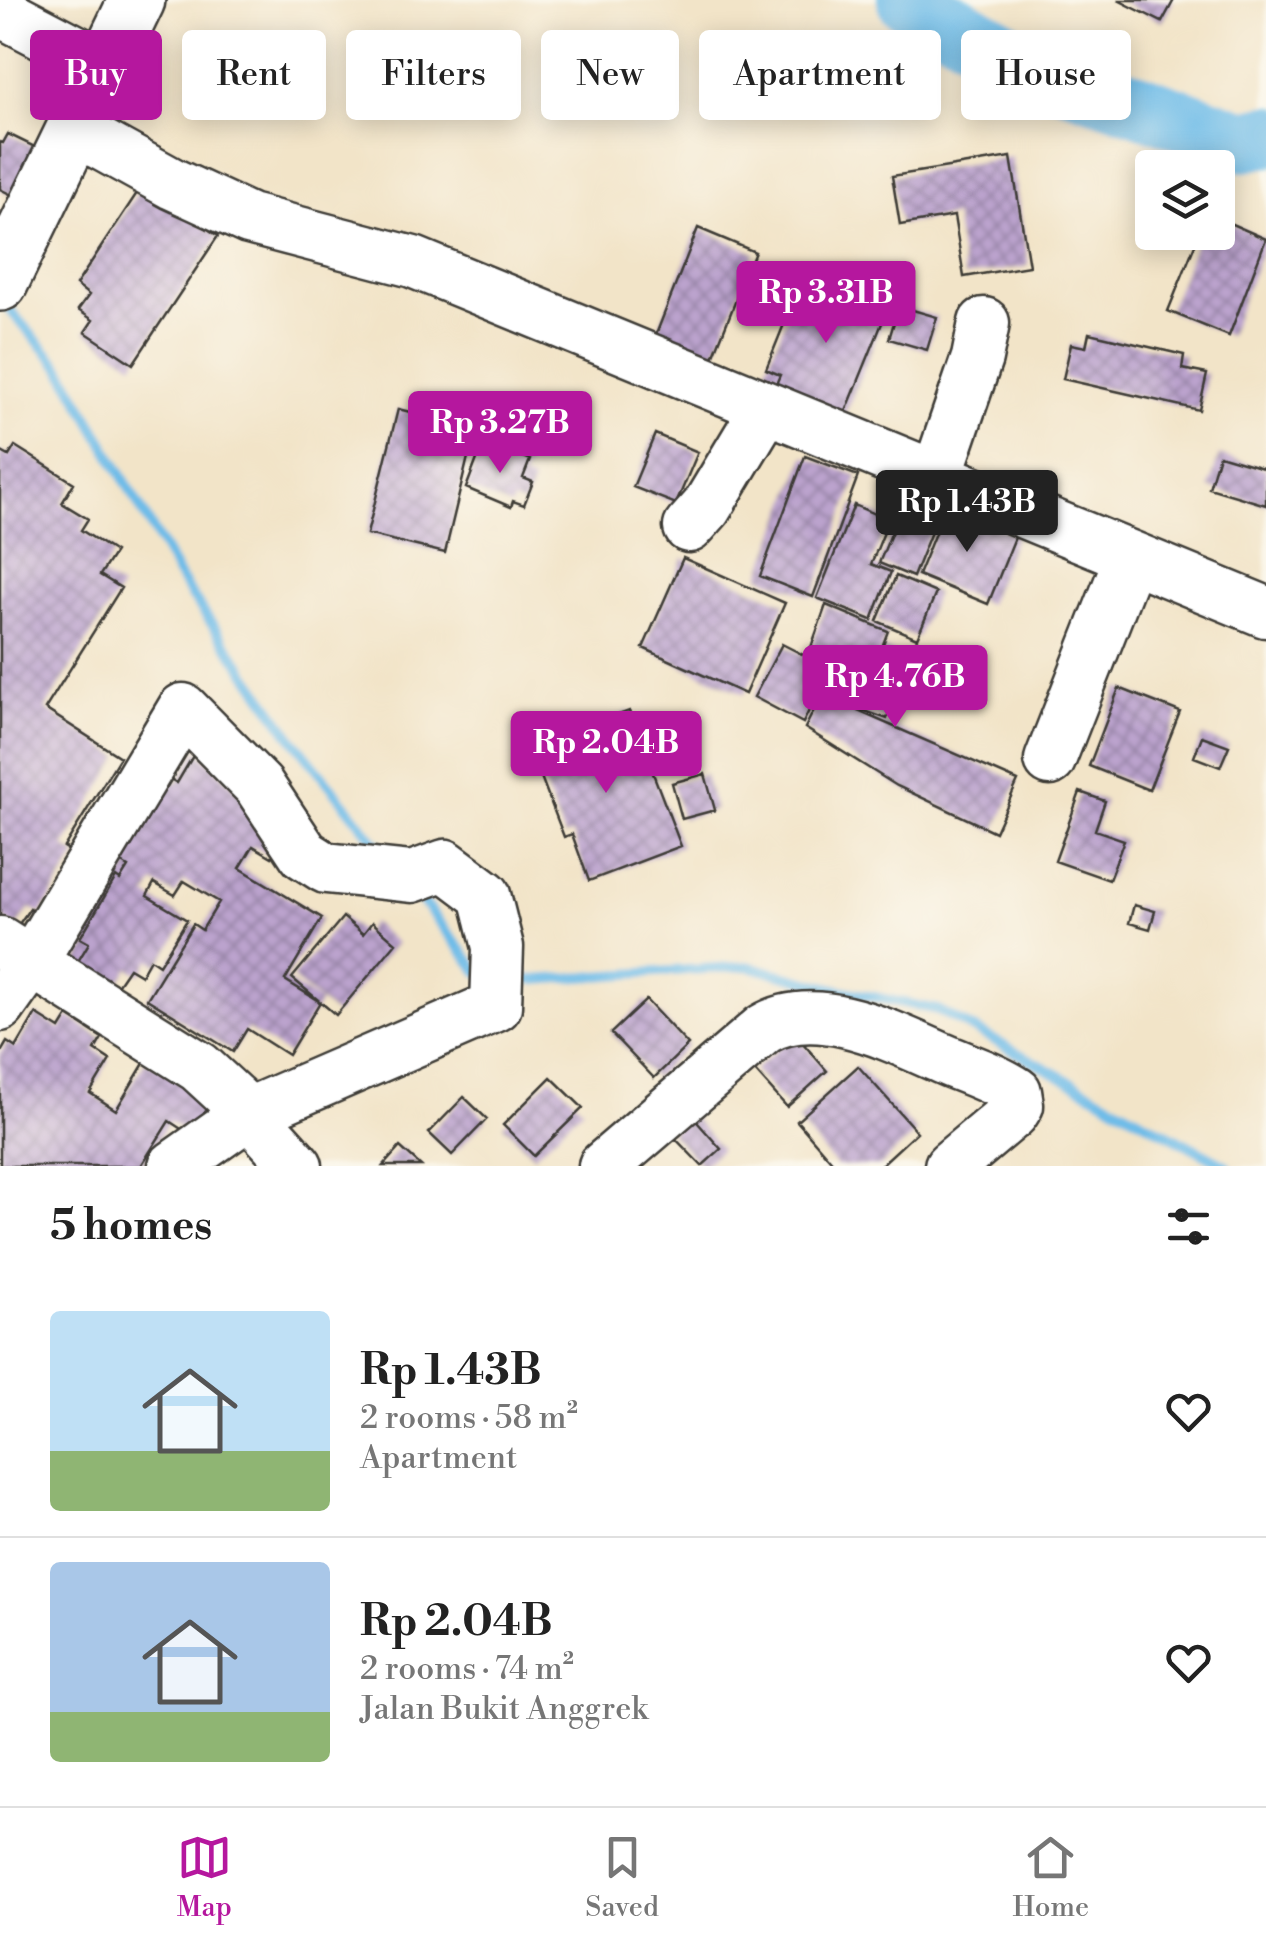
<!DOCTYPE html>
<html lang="en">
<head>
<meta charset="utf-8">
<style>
  body { margin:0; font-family:"Libre Bodoni",serif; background:#f6f6f6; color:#222; height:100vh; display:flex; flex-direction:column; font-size:38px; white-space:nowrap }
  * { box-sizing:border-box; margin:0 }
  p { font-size:32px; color:#767676 }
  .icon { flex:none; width:55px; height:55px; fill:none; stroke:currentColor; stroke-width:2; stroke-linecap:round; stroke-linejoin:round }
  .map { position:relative; height:1166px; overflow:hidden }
  .sheet { display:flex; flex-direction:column; background:#fff; flex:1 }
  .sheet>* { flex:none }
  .hud { position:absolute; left:30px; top:30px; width:1208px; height:90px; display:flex; gap:20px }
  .controls { position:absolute; left:1135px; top:150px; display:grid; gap:20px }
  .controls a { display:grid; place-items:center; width:100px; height:100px; border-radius:10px; background:#fff; box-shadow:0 5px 25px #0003; font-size:50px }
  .price { position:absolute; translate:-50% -85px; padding:0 22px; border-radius:10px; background:#b5179e; color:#fff; font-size:32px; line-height:65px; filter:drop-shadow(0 2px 5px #0008) }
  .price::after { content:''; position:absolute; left:50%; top:60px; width:30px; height:22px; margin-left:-15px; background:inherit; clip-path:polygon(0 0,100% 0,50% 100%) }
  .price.selected { background:#222; color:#fff }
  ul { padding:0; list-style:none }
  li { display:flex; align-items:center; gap:30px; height:250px; padding:0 50px }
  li+li { border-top:2px solid #e0e0e0 }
  li span { display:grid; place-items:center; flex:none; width:280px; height:200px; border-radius:10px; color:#555 }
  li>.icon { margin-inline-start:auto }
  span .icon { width:120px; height:120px; fill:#fffc; stroke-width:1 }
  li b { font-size:42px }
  h2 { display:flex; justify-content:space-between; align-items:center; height:120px; padding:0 50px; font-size:42px }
  .chip { padding:0 35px; border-radius:10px; background:#fff; box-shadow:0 5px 25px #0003; font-size:35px; line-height:90px }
  .chip.selected { background:#b5179e; color:#fff }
  .menu { display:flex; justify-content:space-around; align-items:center; height:140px; border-top:2px solid #e0e0e0; background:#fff; font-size:28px; color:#767676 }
  .menu a { display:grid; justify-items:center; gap:5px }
  .menu .selected { color:#b5179e }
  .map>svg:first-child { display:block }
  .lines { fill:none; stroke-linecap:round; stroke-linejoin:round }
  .stream { stroke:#6ebce8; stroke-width:10 }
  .river { stroke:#6ebce8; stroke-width:62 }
  .building { fill:url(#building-cross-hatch) }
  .minor-casing { stroke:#3c3a36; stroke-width:55 }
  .major-casing { stroke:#3c3a36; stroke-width:60 }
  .minor { stroke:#fff; stroke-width:50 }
  .major { stroke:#fff; stroke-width:55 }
</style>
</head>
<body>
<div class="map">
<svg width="1266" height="1166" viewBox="0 0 1266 1166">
  <defs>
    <pattern id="building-cross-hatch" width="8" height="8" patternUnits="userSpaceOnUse" patternTransform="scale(2.5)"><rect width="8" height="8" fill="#bba3cd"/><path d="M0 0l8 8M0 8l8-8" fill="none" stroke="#9784a6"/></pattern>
  </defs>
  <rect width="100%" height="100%" fill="#fbf7ec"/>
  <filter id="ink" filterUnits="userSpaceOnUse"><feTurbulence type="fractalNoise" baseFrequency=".01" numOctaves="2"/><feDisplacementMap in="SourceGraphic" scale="20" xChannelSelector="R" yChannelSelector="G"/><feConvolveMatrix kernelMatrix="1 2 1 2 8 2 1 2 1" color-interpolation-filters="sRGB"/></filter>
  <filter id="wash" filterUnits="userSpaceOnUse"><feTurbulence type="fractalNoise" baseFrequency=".0048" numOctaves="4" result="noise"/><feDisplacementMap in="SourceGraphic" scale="40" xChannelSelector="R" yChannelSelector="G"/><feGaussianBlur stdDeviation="2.25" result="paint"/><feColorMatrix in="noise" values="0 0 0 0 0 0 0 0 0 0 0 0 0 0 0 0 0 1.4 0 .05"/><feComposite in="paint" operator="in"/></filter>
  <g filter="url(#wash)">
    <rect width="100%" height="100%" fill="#f2e4c8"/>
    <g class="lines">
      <path class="stream" d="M0,299L61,368L183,583L293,739L388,858
        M414,891L479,972
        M508,978L534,980L748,966L840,990L938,1010L1227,1166"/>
      <path class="river" d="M908,0L1038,70L1244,141L1266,136"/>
    </g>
    <g id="blocks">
      <path class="building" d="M1118,0H1174L1162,22Z
        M8,134L37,148L14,196L0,189V142L3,143Z
        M1011,157L1029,266L964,277L954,216L900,225L892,176Z
        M143,184L218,236L133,364L85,332L93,320L78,310L89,295L76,285Z
        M1218,218L1266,239L1229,336L1168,311L1200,232H1218Z
        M698,228L755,252L710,365L653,342Z
        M819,278L889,306L843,419L773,391L780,375L766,369L801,282L815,288Z
        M899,306L937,317L927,350L889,339Z
        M1089,333L1184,355L1182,369L1207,374L1199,410L1063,379L1071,344L1086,347Z
        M398,409L475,428L445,553L367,534Z
        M655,434L698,452L676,504L633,487Z
        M484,441L530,460L523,478L533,482L524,505L513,501L511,507L466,488Z
        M15,446L74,483L62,503L88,519L81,530L115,552L100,575L121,588L45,709L120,757L64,847L77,855L41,914L30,908L17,927L0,916V451L9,456Z
        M1219,455L1266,469V505L1209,488Z
        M805,456L858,476L813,597L760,576Z
        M910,488L943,502L913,577L879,563Z
        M854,505L889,520L871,564L891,572L872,620L817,598Z
        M946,506L1016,535L988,604L918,575Z
        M683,558L785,603L745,694L643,648Z
        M896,576L936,593L917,638L877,621Z
        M826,605L888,631L858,711L1018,781L995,832L897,786L805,728L836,666L809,653Z
        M782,644L829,668L803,723L754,697Z
        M884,649L909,659L887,719L862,710Z
        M1119,688L1180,712L1149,790L1089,766Z
        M629,711L681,846L589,881L572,834L564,837L530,748Z
        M1202,736L1229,746L1220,767L1194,757Z
        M197,749L284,837L272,857L253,846L240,868L322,918L285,980L320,1002L288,1055L247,1029L233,1052L147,999L193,924L202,930L219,902L184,881L175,895L154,883L147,896L187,920L159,965L150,959L141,975L129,968L116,987L77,963L89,943L80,938L116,877L120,880L128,867L112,857L162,774L177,783Z
        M705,774L715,810L682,819L672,783Z
        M1080,792L1105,801L1095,830L1124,840L1109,880L1055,861Z
        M1134,905L1155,911L1150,929L1129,923Z
        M343,917L363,934L372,922L396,943L336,1015L292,978Z
        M646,1000L688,1045L654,1078L611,1033Z
        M36,1014L60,1029L68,1016L102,1038L95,1050L110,1060L90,1093L116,1110L146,1060L224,1108L189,1134L169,1121L141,1166H0V1054L7,1042L16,1048Z
        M795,1034L827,1071L787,1107L754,1070Z
        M858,1066L917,1132L880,1166H836L797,1121Z
        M551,1077L583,1108L534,1156L503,1125Z
        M464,1097L487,1119L452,1155L429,1133Z
        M690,1114L721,1149L702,1166L670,1133Z
        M400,1147L421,1166H383Z"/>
    </g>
  </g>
  <g filter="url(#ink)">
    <use href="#blocks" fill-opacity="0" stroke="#3c3a36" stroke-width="2.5"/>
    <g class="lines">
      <g class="minor-casing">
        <path id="minor" d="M0,11L105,66
          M75,130L173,184L249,219L413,262L1266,612
          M936,478L977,358L984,323
          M689,527L706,508L766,408
          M1050,760L1130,557
          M0,942L199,1067L249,1113L297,1166
          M0,1006L32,961L183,709L259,786L304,854L326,868L412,877L445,865L485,895L498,947L496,1006L249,1113L174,1166
          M604,1166L764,1029C817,997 895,1038 946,1060C969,1070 995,1078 1016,1092L1018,1105L1013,1113L950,1166"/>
      </g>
      <g class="major-casing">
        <path id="major" d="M0,283L137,0"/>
      </g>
      <use href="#minor" class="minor"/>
      <use href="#major" class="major"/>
    </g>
  </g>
</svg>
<div class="controls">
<a><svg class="icon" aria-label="layers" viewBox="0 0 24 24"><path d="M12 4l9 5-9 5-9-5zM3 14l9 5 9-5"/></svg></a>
</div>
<b class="price" style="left:826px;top:346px">Rp 3.31B</b>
<b class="price" style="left:500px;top:476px">Rp 3.27B</b>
<b class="price selected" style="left:967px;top:555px">Rp 1.43B</b>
<b class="price" style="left:895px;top:730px">Rp 4.76B</b>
<b class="price" style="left:606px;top:796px">Rp 2.04B</b>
<div class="hud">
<a class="chip selected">Buy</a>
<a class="chip">Rent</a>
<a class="chip">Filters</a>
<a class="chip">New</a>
<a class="chip">Apartment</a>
<a class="chip">House</a>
</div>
</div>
<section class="sheet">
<h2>5 homes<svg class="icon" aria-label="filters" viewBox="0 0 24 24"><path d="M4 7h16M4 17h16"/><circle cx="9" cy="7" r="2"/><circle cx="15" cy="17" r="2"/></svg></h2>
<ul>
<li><span style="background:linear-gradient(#bfe0f5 70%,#8fb573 0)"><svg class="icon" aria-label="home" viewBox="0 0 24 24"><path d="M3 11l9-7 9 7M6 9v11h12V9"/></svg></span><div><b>Rp 1.43B</b><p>2 rooms · 58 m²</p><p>Apartment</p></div><svg class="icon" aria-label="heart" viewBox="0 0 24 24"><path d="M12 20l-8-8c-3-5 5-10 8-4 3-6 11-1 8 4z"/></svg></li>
<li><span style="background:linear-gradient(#a9c7e8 75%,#8fb573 0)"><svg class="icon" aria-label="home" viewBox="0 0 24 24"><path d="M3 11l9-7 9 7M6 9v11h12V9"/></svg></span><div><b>Rp 2.04B</b><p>2 rooms · 74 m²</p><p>Jalan Bukit Anggrek</p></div><svg class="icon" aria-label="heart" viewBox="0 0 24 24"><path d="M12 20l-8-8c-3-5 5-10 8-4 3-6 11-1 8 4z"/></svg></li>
</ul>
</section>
<nav class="menu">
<a class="selected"><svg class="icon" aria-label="map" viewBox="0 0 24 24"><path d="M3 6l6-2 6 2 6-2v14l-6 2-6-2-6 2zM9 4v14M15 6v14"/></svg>Map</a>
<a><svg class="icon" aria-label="saved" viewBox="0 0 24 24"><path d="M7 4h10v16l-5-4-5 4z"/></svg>Saved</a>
<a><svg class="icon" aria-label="home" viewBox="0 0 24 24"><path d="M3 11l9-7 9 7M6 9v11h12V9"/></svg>Home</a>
</nav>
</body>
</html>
